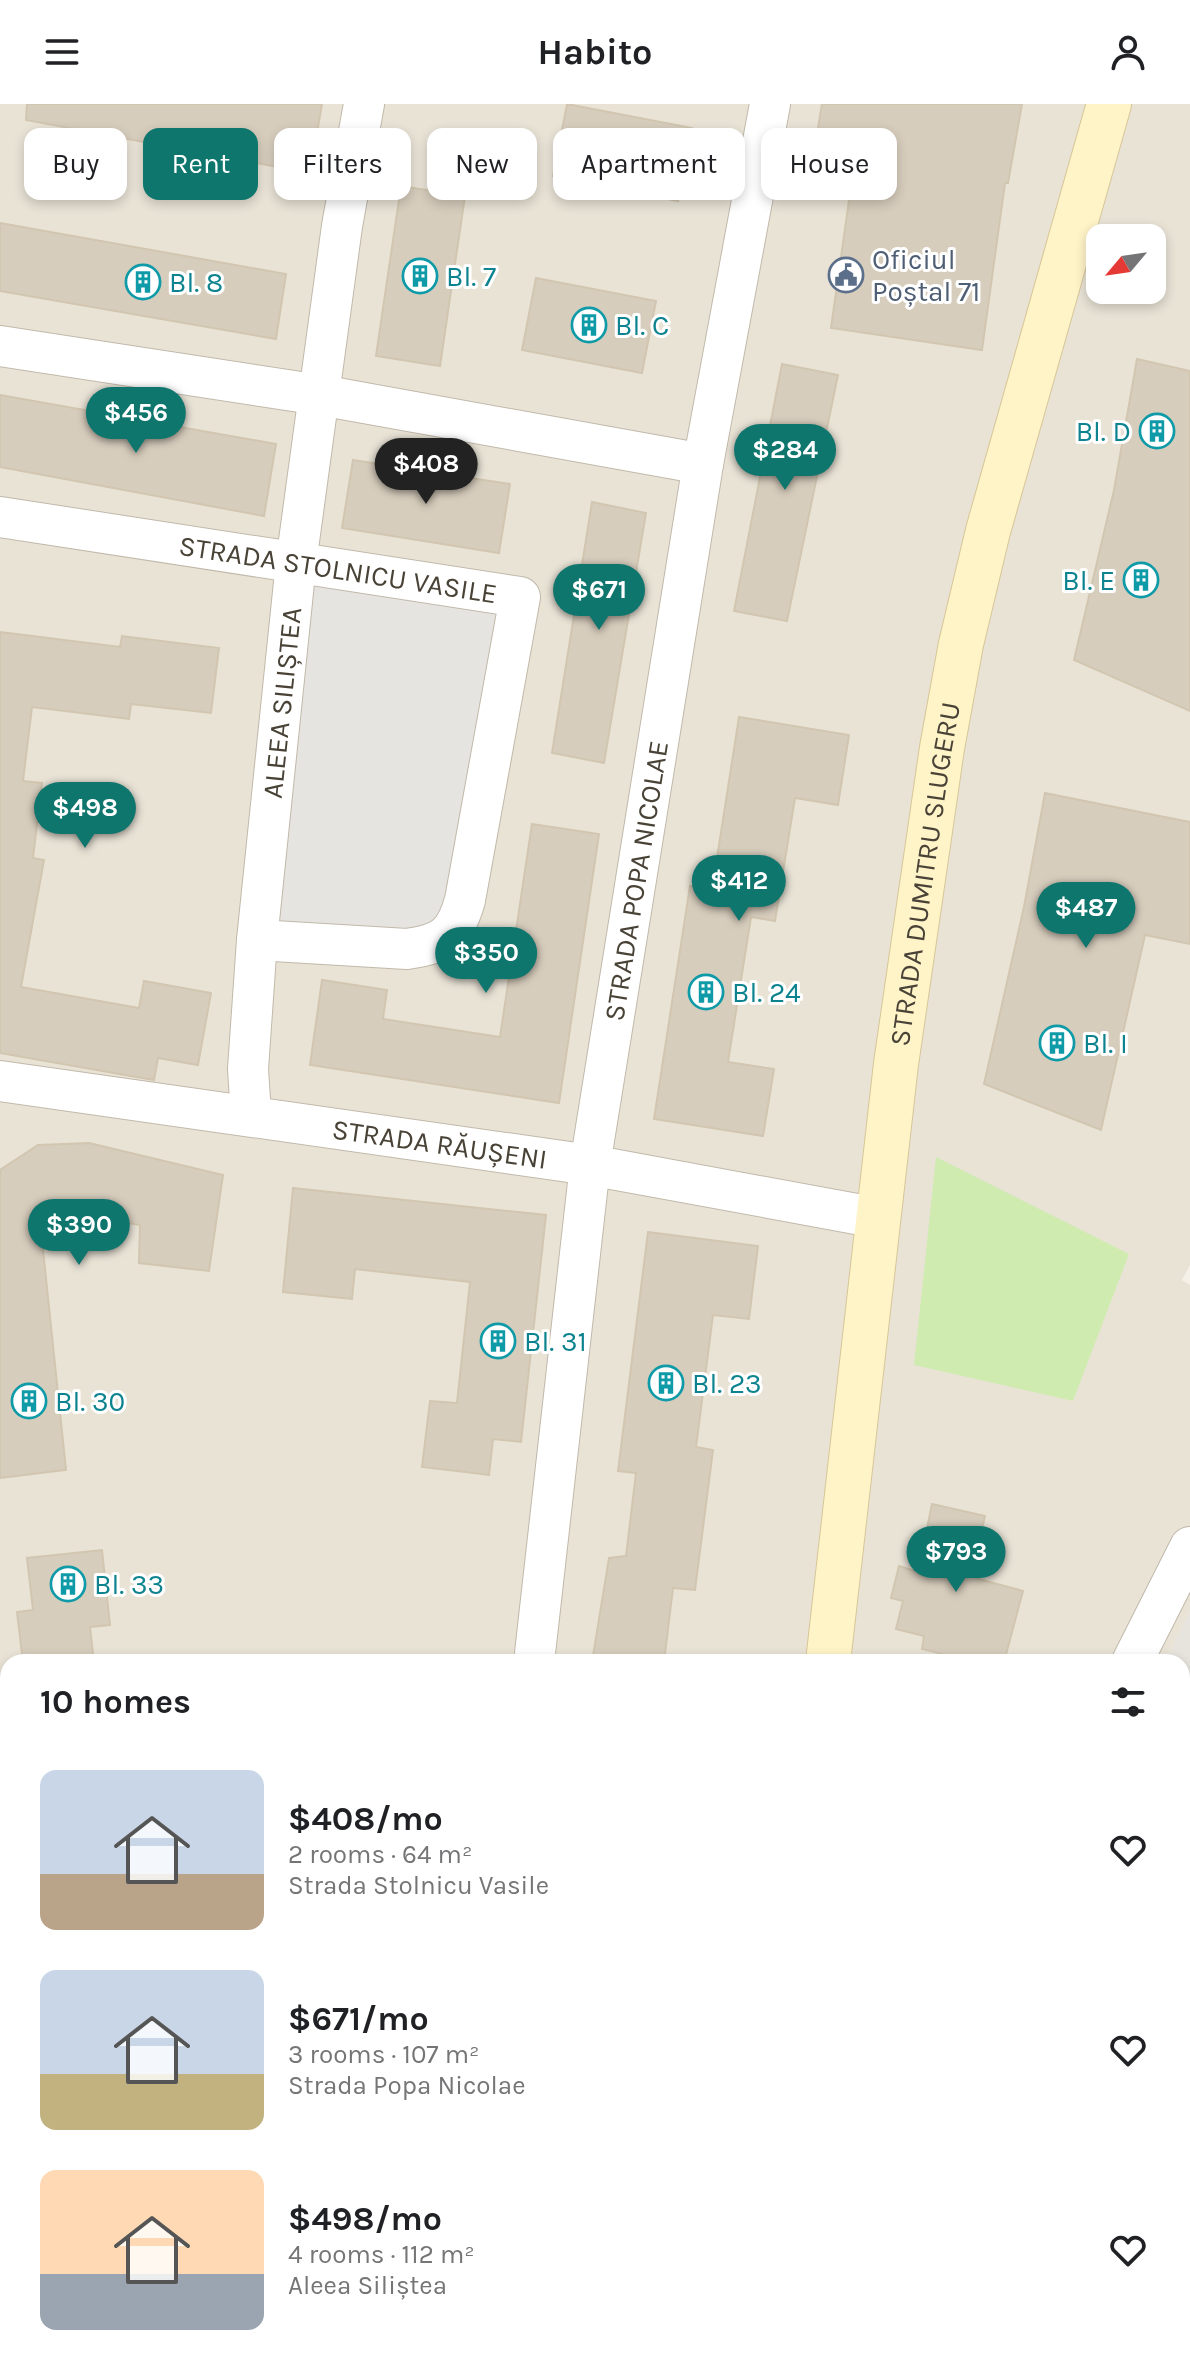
<!DOCTYPE html>
<html lang="en">
<head>
<meta charset="utf-8">
<style>
  body { margin:0; font-family:Karla,sans-serif; background:#f6f6f6; color:#202124; height:100vh; display:flex; flex-direction:column; font-size:30px; white-space:nowrap }
  * { box-sizing:border-box; margin:0 }
  p { font-size:26px; color:#757577 }
  .icon { flex:none; width:44px; height:44px; fill:none; stroke:currentColor; stroke-width:2; stroke-linecap:round; stroke-linejoin:round }
  .map { position:relative; flex:1; overflow:hidden }
  .drawer { position:absolute; left:0px; top:1550px; width:1190px; height:712px; display:flex; flex-direction:column; background:#fff; border-radius:24px 24px 0 0; box-shadow:0 4px 12px #0003 }
  .drawer>* { flex:none }
  .guide { position:absolute; left:24px; top:24px; width:1142px; height:72px; display:flex; gap:16px }
  .needle { width:52px; rotate:241deg }
  .buttons { position:absolute; left:1086px; top:120px; display:grid; gap:16px }
  .buttons a { display:grid; place-items:center; width:80px; height:80px; border-radius:16px; background:#fff; box-shadow:0 4px 12px #0003; font-size:40px }
  .price { position:absolute; translate:-50% -68px; padding:0 18px; border-radius:28px; background:#0f766e; color:#fff; font-size:26px; line-height:52px; filter:drop-shadow(0 2px 4px #0008) }
  .price::after { content:''; position:absolute; left:50%; top:48px; width:24px; height:18px; margin-left:-12px; background:inherit; clip-path:polygon(0 0,100% 0,50% 100%) }
  .price.active { background:#222; color:#fff }
  ul { padding:0; list-style:none }
  li { display:flex; align-items:center; gap:24px; height:200px; padding:0 40px }
  li span { display:grid; place-items:center; flex:none; width:224px; height:160px; border-radius:16px; color:#555 }
  li>.icon { margin-inline-start:auto }
  span .icon { width:96px; height:96px; fill:#fffc; stroke-width:1 }
  li b { font-size:34px }
  h2 { display:flex; justify-content:space-between; align-items:center; height:96px; padding:0 40px; font-size:34px }
  .pill { padding:0 28px; border-radius:16px; background:#fff; box-shadow:0 4px 12px #0003; font-size:28px; line-height:72px }
  .pill.active { background:#0f766e; color:#fff }
  header { display:flex; justify-content:space-between; align-items:center; height:104px; padding:0 40px; background:#fff; font-size:36px; font-weight:700 }
  .map>svg:first-child { display:block }
  .residential { fill:#e9e3d6; fill-rule:evenodd }
  .industrial { fill:#e7e3dd }
  .green { fill:#cfebb0 }
  .parking { fill:#e6e4e0 }
  .building { fill:#d7cdbd; stroke:#d2c6b0; stroke-width:2 }
  .lines { fill:none; stroke-linecap:round; stroke-linejoin:round }
  .minor-casing { stroke:#c1b9aa; stroke-width:42 }
  .secondary-casing { stroke:#d7c697; stroke-width:46 }
  .minor { stroke:#fff; stroke-width:40 }
  .secondary { stroke:#fff3c8; stroke-width:44 }
  .labels { text-anchor:middle; stroke-width:6; stroke-linejoin:round; paint-order:stroke }
  .service-label { font-size:28px; fill:#4e5e75; stroke:#fff; text-anchor:start }
  .culture-label { font-size:28px; fill:#0d838f; stroke:#fff; text-anchor:start }
  .street-label { font-size:28px; fill:#494236; stroke:#fff }
</style>
</head>
<body>
<header><svg class="icon" aria-label="menu" viewBox="0 0 24 24"><path d="M4 6h16M4 12h16M4 18h16"/></svg>Habito<svg class="icon" aria-label="person" viewBox="0 0 24 24"><circle cx="12" cy="8" r="4"/><path d="M4 21q1-7 8-7t8 7"/></svg></header>
<div class="map">
<svg width="1190" height="2262" viewBox="0 0 1190 2262">
  <rect width="100%" height="100%" fill="#f5f1e8"/>
  <path class="residential" d="M0,0H1190V1161L1182,1176L1190,1181V1507L1165,1558H8V2254H780L779,2262H0ZM1100,134H1152V186H1100Z"/>
  <path class="industrial" d="M1190,1507V2262H779L780,2254H1182V1558H1165Z"/>
  <path class="green" d="M936,1053L1129,1150L1073,1297L914,1261Z"/>
  <path class="parking" d="M296,459L520,493L448,832L257,836Z"/>
  <path class="building" d="M27,0H322L310,69L26,16Z
    M567,0L692,24L678,97L553,72Z
    M822,0H1022L1008,79H1005L982,246L831,224L855,54L814,48Z
    M401,82L465,92L440,262L376,252Z
    M0,119L286,170L276,235L0,187Z
    M536,174L656,197L642,269L522,246Z
    M1137,255L1190,267V607L1074,556L1114,386Z
    M782,260L838,271L787,517L734,507Z
    M0,291L276,340L264,412L0,363Z
    M353,356L510,380L499,449L342,424Z
    M592,398L646,409L604,659L552,649Z
    M0,528L120,543L122,532L219,544L211,609L131,600L129,615L32,603L23,677L42,679L33,754L44,756L21,883L139,904L144,877L211,889L198,961L158,954L154,976L0,949Z
    M739,613L849,631L838,701L795,694L775,817L751,813L728,958L774,965L763,1032L654,1015L690,782L712,786Z
    M1045,689L1190,718V840L1145,831L1101,1026L984,980L1024,803Z
    M532,720L599,730L559,999L310,961L322,876L387,886L383,915L500,933Z
    M89,1039L223,1071L209,1167L139,1159L140,1121L80,1111L40,1117L66,1366L0,1374V1066L38,1041Z
    M293,1084L546,1111L521,1338L493,1335L489,1371L422,1363L430,1297L457,1299L470,1178L355,1165L352,1195L283,1188Z
    M648,1128L758,1142L749,1215L713,1211L696,1343L713,1346L695,1486L673,1484L664,1558H592L609,1454L626,1452L636,1369L618,1367Z
    M932,1400L985,1412L971,1473L1023,1487L1004,1558H975L922,1545L924,1532L896,1525L903,1497L891,1494L899,1462L918,1468Z
    M102,1446L110,1521L90,1523L94,1558H23L17,1508L33,1506L27,1454Z"/>
  <g class="lines">
    <g class="minor-casing">
      <g id="minor">
        <path d="M0,242L320,291L703,360"/>
        <path id="s1" d="M0,413L520,493L465,796C455,832 443,840 407,845L257,836"/>
        <path id="s2" d="M0,977L590,1061L878,1114"/>
        <path id="s3" d="M251,1011L248,965L257,836L296,459L342,122L364,0"/>
        <path id="s4" d="M534,1558L590,1061L703,360L770,0"/>
        <path d="M1132,1558L1190,1443"/>
        <path d="M0,1917H8"/>
        <path d="M0,2134L8,2253"/>
        <path d="M477,2262V2254"/>
      </g>
    </g>
    <g class="secondary-casing">
      <g id="secondary">
        <path id="s5" d="M828,1558L896,960L942,644L961,540L988,427L1109,0"/>
        <path d="M741,2262L742,2254"/>
      </g>
    </g>
    <use href="#minor" class="minor"/>
    <use href="#secondary" class="secondary"/>
  </g>
  <defs>
    <g id="civic-ring" transform="scale(1.8)"><circle r="9.5" fill="#fff" stroke="#5c6f8a" stroke-width="1.5"/><path d="M-.6-6.5H3V-4.5H.6V-3L4-1V1h2V6H-6V1h2V-1L-.6-3ZM-1.2 2.5V6h2.4V2.5Z" fill="#5c6f8a"/></g>
    <g id="building-ring" transform="scale(1.8)"><circle r="9.5" fill="#fff" stroke="#0f9aa8" stroke-width="1.5"/><path d="M-4-6H4V6H1V3H-1V6H-4ZM-2.5-4.3h1.7v1.8h-1.7ZM.8-4.3h1.7v1.8H.8ZM-2.5-1h1.7V.8h-1.7ZM.8-1h1.7V.8H.8Z" fill="#0f9aa8"/></g>
  </defs>
  <g fill-rule="evenodd">
    <use href="#civic-ring" x="846" y="171"/>
    <use href="#building-ring" x="420" y="172"/>
    <use href="#building-ring" x="143" y="178"/>
    <use href="#building-ring" x="589" y="221"/>
    <use href="#building-ring" x="1157" y="327"/>
    <use href="#building-ring" x="1141" y="476"/>
    <use href="#building-ring" x="706" y="888"/>
    <use href="#building-ring" x="1057" y="939"/>
    <use href="#building-ring" x="498" y="1237"/>
    <use href="#building-ring" x="666" y="1279"/>
    <use href="#building-ring" x="29" y="1297"/>
    <use href="#building-ring" x="68" y="1480"/>
  </g>
  <g class="labels">
    <g class="service-label">
      <text x="872" y="165">Oficiul<tspan x="872" dy="32">Poștal 71</tspan></text>
    </g>
    <g class="culture-label">
      <text x="446" y="182">Bl. 7</text>
      <text x="169" y="188">Bl. 8</text>
      <text x="615" y="231">Bl. C</text>
      <text x="1131" y="337" text-anchor="end">Bl. D</text>
      <text x="1115" y="486" text-anchor="end">Bl. E</text>
      <text x="732" y="898">Bl. 24</text>
      <text x="1083" y="949">Bl. I</text>
      <text x="524" y="1247">Bl. 31</text>
      <text x="692" y="1289">Bl. 23</text>
      <text x="55" y="1307">Bl. 30</text>
      <text x="94" y="1490">Bl. 33</text>
    </g>
    <g class="street-label">
      <text dy="10" stroke="none"><textPath href="#s1" startOffset="342">STRADA STOLNICU VASILE</textPath></text>
      <text dy="10" stroke="none"><textPath href="#s3" startOffset="414">ALEEA SILIȘTEA</textPath></text>
      <text dy="10" stroke="none"><textPath href="#s5" startOffset="794">STRADA DUMITRU SLUGERU</textPath></text>
      <text dy="10" stroke="none"><textPath href="#s4" startOffset="788">STRADA POPA NICOLAE</textPath></text>
      <text dy="10" stroke="none"><textPath href="#s2" startOffset="444">STRADA RĂUȘENI</textPath></text>
    </g>
  </g>
</svg>
<div class="buttons">
<a><svg class="needle" viewBox="-14 -14 28 28"><path d="M0-13l5 13h-10z" fill="#e53935"/><path d="M0 13l5-13h-10z" fill="#757577"/></svg></a>
</div>
<b class="price" style="left:136px;top:351px">$456</b>
<b class="price" style="left:785px;top:388px">$284</b>
<b class="price active" style="left:426px;top:402px">$408</b>
<b class="price" style="left:599px;top:528px">$671</b>
<b class="price" style="left:85px;top:746px">$498</b>
<b class="price" style="left:739px;top:819px">$412</b>
<b class="price" style="left:1086px;top:846px">$487</b>
<b class="price" style="left:486px;top:891px">$350</b>
<b class="price" style="left:79px;top:1163px">$390</b>
<b class="price" style="left:956px;top:1490px">$793</b>
<div class="guide">
<a class="pill">Buy</a>
<a class="pill active">Rent</a>
<a class="pill">Filters</a>
<a class="pill">New</a>
<a class="pill">Apartment</a>
<a class="pill">House</a>
</div>
<section class="drawer">
<h2>10 homes<svg class="icon" aria-label="filters" viewBox="0 0 24 24"><path d="M4 7h16M4 17h16"/><circle cx="9" cy="7" r="2"/><circle cx="15" cy="17" r="2"/></svg></h2>
<ul>
<li><span style="background:linear-gradient(#c9d6e8 65%,#b9a48a 0)"><svg class="icon" aria-label="home" viewBox="0 0 24 24"><path d="M3 11l9-7 9 7M6 9v11h12V9"/></svg></span><div><b>$408/mo</b><p>2 rooms · 64 m²</p><p>Strada Stolnicu Vasile</p></div><svg class="icon" aria-label="heart" viewBox="0 0 24 24"><path d="M12 20l-8-8c-3-5 5-10 8-4 3-6 11-1 8 4z"/></svg></li>
<li><span style="background:linear-gradient(#c9d6e8 65%,#c2b280 0)"><svg class="icon" aria-label="home" viewBox="0 0 24 24"><path d="M3 11l9-7 9 7M6 9v11h12V9"/></svg></span><div><b>$671/mo</b><p>3 rooms · 107 m²</p><p>Strada Popa Nicolae</p></div><svg class="icon" aria-label="heart" viewBox="0 0 24 24"><path d="M12 20l-8-8c-3-5 5-10 8-4 3-6 11-1 8 4z"/></svg></li>
<li><span style="background:linear-gradient(#ffd9b3 65%,#9aa5b1 0)"><svg class="icon" aria-label="home" viewBox="0 0 24 24"><path d="M3 11l9-7 9 7M6 9v11h12V9"/></svg></span><div><b>$498/mo</b><p>4 rooms · 112 m²</p><p>Aleea Siliștea</p></div><svg class="icon" aria-label="heart" viewBox="0 0 24 24"><path d="M12 20l-8-8c-3-5 5-10 8-4 3-6 11-1 8 4z"/></svg></li>
</ul>
</section>
</div>
</body>
</html>
